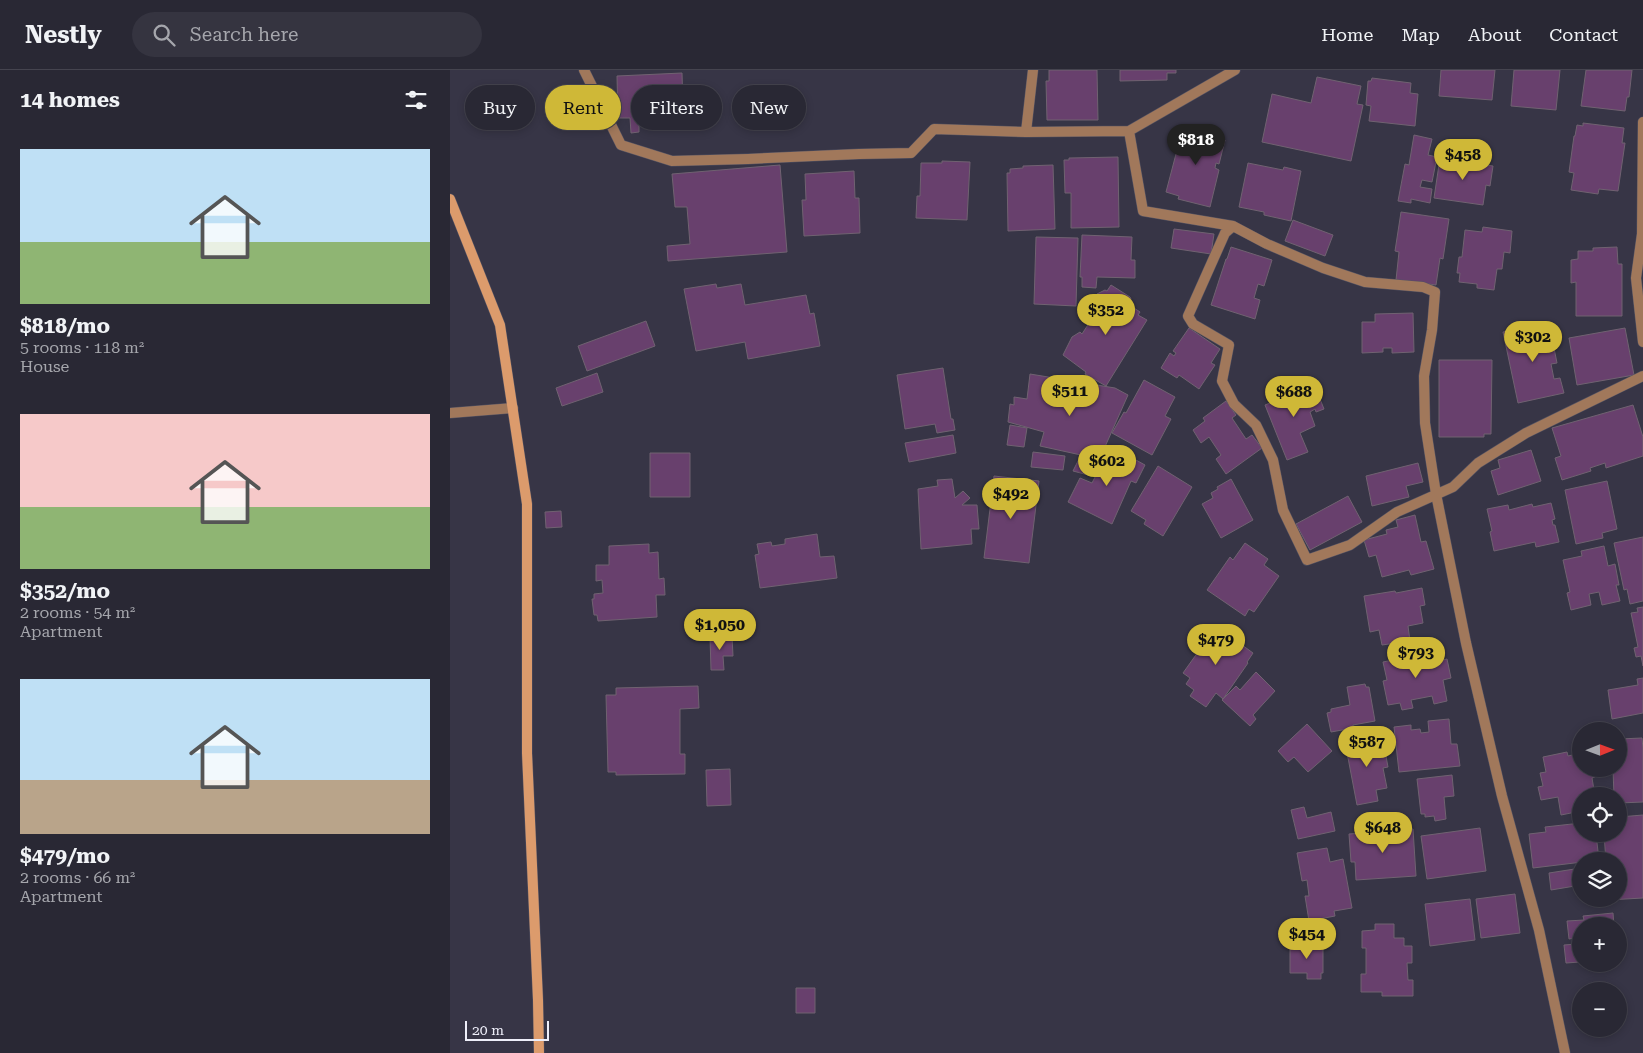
<!DOCTYPE html>
<html lang="en">
<head>
<meta charset="utf-8">
<style>
  body { margin:0; font-family:"Roboto Serif",serif; background:#353440; color:#f1f3f6; height:100vh; display:flex; flex-direction:column; font-size:19px; white-space:nowrap }
  * { box-sizing:border-box; margin:0 }
  p { font-size:16px; color:#a5a6ac }
  .icon { flex:none; width:28px; height:28px; fill:none; stroke:currentColor; stroke-width:2; stroke-linecap:round; stroke-linejoin:round }
  .map { position:relative; flex:1; overflow:hidden }
  .details { display:flex; flex-direction:column; background:#292834; width:450px }
  .details>* { flex:none }
  .hud { position:absolute; left:15px; top:15px; width:475px; height:45px; display:flex; gap:10px }
  .needle { width:32px; rotate:89deg }
  .fabs { position:absolute; left:1122px; top:652px; display:grid; gap:10px }
  .fabs a { display:grid; place-items:center; width:55px; height:55px; border-radius:50%; background:#292834; box-shadow:0 2px 8px #0003,0 0 0 1px #45444f; font-size:25px }
  .scale { position:absolute; left:15px; bottom:12px; width:84px; box-sizing:border-box; padding-left:5px; border:2px solid #eeeef9; border-top:0; font-size:14px; line-height:18px; white-space:nowrap; color:#eeeef9; -webkit-text-stroke:4px #373546; paint-order:stroke }
  .price { position:absolute; translate:-50% -42px; padding:0 11px; border-radius:18px; background:#cfb837; color:#111; font-size:16px; line-height:32px; filter:drop-shadow(0 1px 2px #0008) }
  .price::after { content:''; position:absolute; left:50%; top:30px; width:15px; height:11px; margin-left:-8px; background:inherit; clip-path:polygon(0 0,100% 0,50% 100%) }
  .price.current { background:#222; color:#fff }
  ul { padding:0; list-style:none }
  li { display:grid; align-content:center; gap:10px; height:265px; padding:0 20px }
  li span { display:grid; place-items:center; height:155px; border-radius:0px; color:#555 }
  li>.icon { margin-inline-start:auto }
  span .icon { width:90px; height:90px; fill:#fffc; stroke-width:1 }
  li b { font-size:21px }
  h2 { display:flex; justify-content:space-between; align-items:center; height:60px; padding:0 20px; font-size:21px }
  .pill { padding:0 18px; border-radius:22px; background:#292834; box-shadow:0 2px 8px #0003,0 0 0 1px #45444f; font-size:18px; line-height:45px }
  .pill.current { background:#cfb837; color:#111 }
  header { display:flex; align-items:center; gap:30px; box-sizing:border-box; height:70px; padding:0 25px; background:#292834; border-bottom:1px solid #45444f }
  header strong { font-size:24px }
  nav { display:flex; gap:28px; margin-inline-start:auto; font-size:18px }
  .search { width:350px; height:45px; background:#353440; display:flex; align-items:center; gap:12px; box-sizing:border-box; padding:0 18px; border-radius:28px; color:#a5a6ac; font-size:19px }
  main { display:flex; flex:1; min-height:0 }
  .map>svg:first-child { display:block }
  .building { fill:#68406d; stroke:#706271 }
  .lines { fill:none; stroke-linecap:round; stroke-linejoin:round }
  .street-casing { stroke:#545363; stroke-width:11 }
  .secondary-casing { stroke:#545363; stroke-width:11 }
  .street { stroke:#a1785b; stroke-width:10 }
  .secondary { stroke:#dc9b6c; stroke-width:10 }
</style>
</head>
<body>
<header>
<strong>Nestly</strong>
<div class="search"><svg class="icon" aria-label="search" viewBox="0 0 24 24"><circle cx="10" cy="10" r="6"/><path d="M15 15l6 6"/></svg>Search here</div>
<nav><a>Home</a><a>Map</a><a>About</a><a>Contact</a></nav>
</header>
<main>
<section class="details">
<h2>14 homes<svg class="icon" aria-label="filters" viewBox="0 0 24 24"><path d="M4 7h16M4 17h16"/><circle cx="9" cy="7" r="2"/><circle cx="15" cy="17" r="2"/></svg></h2>
<ul>
<li><span style="background:linear-gradient(#bfe0f5 60%,#8fb573 0)"><svg class="icon" aria-label="home" viewBox="0 0 24 24"><path d="M3 11l9-7 9 7M6 9v11h12V9"/></svg></span><div><b>$818/mo</b><p>5 rooms · 118 m²</p><p>House</p></div></li>
<li><span style="background:linear-gradient(#f6c9c9 60%,#8fb573 0)"><svg class="icon" aria-label="home" viewBox="0 0 24 24"><path d="M3 11l9-7 9 7M6 9v11h12V9"/></svg></span><div><b>$352/mo</b><p>2 rooms · 54 m²</p><p>Apartment</p></div></li>
<li><span style="background:linear-gradient(#bfe0f5 65%,#b9a48a 0)"><svg class="icon" aria-label="home" viewBox="0 0 24 24"><path d="M3 11l9-7 9 7M6 9v11h12V9"/></svg></span><div><b>$479/mo</b><p>2 rooms · 66 m²</p><p>Apartment</p></div></li>
</ul>
</section>
<div class="map">
<svg width="1193" height="983" viewBox="0 0 1193 983">
  <rect width="100%" height="100%" fill="#373546"/>
  <path class="building" d="M599,0H647L648,50H597L596,11H599Z
    M670,0H726V3H717V10L670,11Z
    M991,0H1045L1042,30L989,26Z
    M1064,0H1110L1106,40L1061,36Z
    M1136,0H1182L1179,27H1177L1175,41L1131,36Z
    M232,3L233,36H218V44L202,45V52L189,53V62L181,63L180,48H168L167,6Z
    M867,7L911,16L907,34L913,35L901,91L812,72L822,24L861,33Z
    M922,8L961,13L960,23L968,24L965,56L919,51L921,36L916,35L918,11H921Z
    M1133,53L1174,58L1172,73H1175L1168,121L1149,119L1148,124L1121,120L1124,103L1119,102L1124,66H1125L1127,55L1133,56Z
    M738,56L770,64V69L775,70L769,94L766,93L765,98L769,100L760,137L728,129L729,126L716,122L726,84H727L734,57L738,58Z
    M964,65L982,69L978,85L987,87L982,112L972,110L970,117L982,119L980,133L961,129V133L948,131L955,94L959,95Z
    M668,87L669,157L621,158V123H615L614,90H619V88Z
    M990,88L1043,96L1040,116L1036,115L1033,135L984,128Z
    M492,91L520,92L517,150L466,148L467,126H470L471,93H492Z
    M798,93L833,100L834,97L851,101L841,151L814,145V142L789,137Z
    M330,95L337,182L218,191L217,176L240,174L237,137H225L222,104Z
    M603,95L605,159L558,161L557,103H560V99L573,98V96Z
    M404,101L405,128H409L410,163L354,166L352,130H356L355,104Z
    M951,142L999,149L993,189L990,188L986,215L946,210L949,182L945,181Z
    M843,150L883,165L875,186L835,171Z
    M1033,157L1062,161L1060,183L1054,182L1052,199H1047L1044,220L1027,218V214L1009,212L1010,203H1007L1009,187H1012L1015,160L1032,162Z
    M724,159L764,164L761,184L721,178Z
    M632,165L682,167L681,190H685V208L647,207L646,218L632,217V207H630Z
    M586,167L628,168L626,236L584,234Z
    M781,177L822,190L814,216L808,214L804,228L810,230L805,249L761,235L776,189H777Z
    M1167,177L1168,194H1172V246H1126V212L1121,213V190L1128,189V181H1143V178Z
    M266,214L267,218L291,214L295,235L356,225L360,244L364,243L370,276L298,289L295,272L246,281L234,219Z
    M661,215L680,227L681,229L678,234L690,242L688,245L697,250L656,316L635,304L636,302L613,285L622,267L630,262L632,264L643,247L639,244L641,237L647,224L655,220L657,221Z
    M963,243L964,282L942,283V278H933V282L912,283V252H925V244Z
    M196,251L205,276L137,301L128,276Z
    M1099,253L1107,293L1101,294L1104,309L1110,308L1114,323L1068,333L1053,262Z
    M739,258L770,279L761,293L765,295L749,319L729,305L727,308L711,298L720,283L724,286L726,283L723,281Z
    M1175,258L1184,305L1127,315L1119,268Z
    M989,290H1042L1041,364H1034V367H989Z
    M493,298L501,349H503L505,360L487,363L485,354L455,359L447,305Z
    M147,303L153,322L112,336L106,318Z
    M580,304L665,318L678,325L642,406L623,401L631,385L590,376L594,362L558,352L560,334L564,335V327L577,329Z
    M694,310L725,327L715,346L721,349L702,385L662,363L674,342L676,343Z
    M846,314L849,321L864,314L874,339L866,342L865,339L860,342L865,356L850,363L858,382L837,390L815,335L835,327L832,320Z
    M776,331L786,345L782,348L796,369L802,365L812,378L776,404L766,389L771,385L759,367L751,373L743,360L755,351L753,348Z
    M1183,335L1193,367V386L1156,398L1155,393L1140,398L1141,401L1112,410L1105,388L1111,386L1102,358Z
    M560,355L577,358L574,377L557,375Z
    M503,365L506,383L459,392L455,373Z
    M659,380L673,387L675,384L695,395L686,413L681,411L662,454L618,432L630,408L642,413Z
    M1081,380L1091,411L1048,425L1041,401L1050,398L1048,390Z
    M583,382L615,386L613,400L581,397Z
    M200,383H240V427H200Z
    M968,393L973,412L956,416L959,427L922,436L916,406Z
    M708,396L742,417L713,466L694,454L696,450L681,441Z
    M544,406L589,411L579,493L534,488Z
    M502,409L505,428L513,421L520,428L512,435H527L529,459H521L522,474L471,479L468,419L488,416L487,410Z
    M781,409L803,450L771,468L752,434L763,428L761,423L768,419L767,417Z
    M1157,411L1167,459L1152,463L1153,468L1126,474L1115,420Z
    M898,426L912,452L860,480L846,454Z
    M1101,433L1105,449L1102,450L1103,455H1105L1109,472L1086,477L1085,472L1044,481L1040,462L1042,461L1037,439L1058,435L1059,440L1082,434L1083,437Z
    M111,441L112,457L96,458L95,442Z
    M965,445L971,472L976,471L984,499L961,505L959,500L932,507L926,485L919,487L914,470L937,464L936,460L948,457L946,450Z
    M367,464L370,487L384,486L387,508L310,518L305,485L309,484L307,474L321,472L322,476L335,474V469Z
    M1193,467V531L1180,534L1177,519L1174,520L1164,473Z
    M795,473L818,489L814,495L829,506L804,542L799,539L795,546L757,520L780,487L783,490Z
    M199,474V483L208,482L209,509L214,508L215,525H206L207,547L148,551L147,545H144L142,529H144V524L153,523L152,510L146,511V495H159V476Z
    M1154,476L1158,496L1165,494L1169,515H1166L1170,531L1152,535L1149,522L1139,524L1141,535L1121,540L1117,523L1120,522L1113,490L1132,486L1131,481Z
    M972,518L975,535L970,536L973,553L958,556L960,571L932,575L929,560L920,562L914,526L945,521L946,523Z
    M1193,537V596L1191,586L1186,587L1184,578L1188,577L1181,543L1188,542L1187,538Z
    M766,556L803,583L797,592L798,593L773,629L766,623L756,637L740,626L744,620L736,614L740,608L733,603L748,582L745,579L759,560L762,563Z
    M282,566L283,586H273L274,600H261L260,567Z
    M987,581L989,591L997,589L1001,608L993,610L997,631L984,634L982,626L961,630L963,638L952,640L950,633L938,635L933,611L937,610L933,592Z
    M806,602L825,621L803,645L806,649L800,656L772,630L786,616L790,620Z
    M1193,608V643L1162,649L1158,620L1188,615L1187,609Z
    M915,614L916,617H919L925,651L903,655V658L881,662L877,643L881,642V639L900,635L897,617Z
    M248,616L249,638L230,639V684H235V704L166,705V702H158L156,625H166V618Z
    M999,649L1001,674H1007L1010,696L949,702L944,657L961,655V660L970,659L971,663L979,662L978,651Z
    M857,654L882,681L858,702L844,687L838,692L828,681Z
    M932,665L938,697L933,698L937,718L926,720L928,731L907,735L895,672Z
    M1192,668L1193,679V732L1169,733V726H1164L1163,699H1169V669Z
    M1117,682L1118,686L1131,683V699H1144L1145,707L1142,708L1144,720L1147,719L1148,726H1131V741L1111,745L1108,727L1091,730L1088,717L1093,716L1090,703L1096,702L1093,687Z
    M280,699L281,735L257,736L256,700Z
    M1002,705L1004,726L994,727L996,749L985,751L984,746L975,747V744H971L967,709Z
    M854,737L857,748L881,742L885,761L848,769L841,740Z
    M1193,745V828L1158,830V829H1169V791H1156L1154,764H1169V747Z
    M1131,753V764H1146L1149,790L1083,798L1079,764L1096,762L1095,757Z
    M1030,758L1036,801L977,809L971,766Z
    M963,759L966,806L906,810L905,792H901L899,764Z
    M877,778L880,792L893,789L902,838L884,841L885,846L859,851L855,826H859L857,810L852,811L847,783Z
    M1131,798V815L1101,820L1099,803Z
    M1065,824L1070,863L1031,868L1026,829Z
    M1020,829L1025,870L980,876L975,834Z
    M1163,843L1164,856H1131V894H1136H1130V892L1116,893L1114,875L1126,874L1125,868L1119,869L1117,851L1134,850L1133,846Z
    M925,854H944V868H954V876H962V893H957L958,910H963V926H932V922H911V904H916V878H912V861L925,860Z
    M840,875H873V903H871V909H857V903H840Z
    M346,918H365V943H346Z"/>
  <g class="lines">
    <g class="street-casing">
      <path id="street" d="M134,0L171,75L222,91L298,89L409,84L461,83L484,59L576,62L679,61L693,141L783,156L817,174L873,198L915,212L973,217L985,222L982,260L974,306L975,353L986,424L1016,573L1052,726L1089,860L1115,983
        M1193,52L1192,164L1186,208L1193,272
        M679,61L785,0
        M576,62L583,0
        M783,156L775,163L738,246L743,254L779,275L772,311L784,334L806,355L823,390L833,440L857,490L900,475L947,442L1003,417L1028,393L1076,363L1193,306
        M0,343L63,338"/>
    </g>
    <g class="secondary-casing">
      <path id="secondary" d="M0,129L50,255L77,434V683L88,930L89,983"/>
    </g>
    <use href="#street" class="street"/>
    <use href="#secondary" class="secondary"/>
  </g>
</svg>
<div class="fabs">
<a><svg class="needle" viewBox="-14 -14 28 28"><path d="M0-13l5 13h-10z" fill="#e53935"/><path d="M0 13l5-13h-10z" fill="#a5a6ac"/></svg></a>
<a><svg class="icon" aria-label="locate" viewBox="0 0 24 24"><circle cx="12" cy="12" r="6"/><path d="M12 2v4M12 18v4M2 12h4M18 12h4"/></svg></a>
<a><svg class="icon" aria-label="layers" viewBox="0 0 24 24"><path d="M12 4l9 5-9 5-9-5zM3 14l9 5 9-5"/></svg></a>
<a>+</a>
<a>−</a>
</div>
<div class="scale">20 m</div>
<b class="price current" style="left:746px;top:96px">$818</b>
<b class="price" style="left:1013px;top:111px">$458</b>
<b class="price" style="left:656px;top:266px">$352</b>
<b class="price" style="left:1083px;top:293px">$302</b>
<b class="price" style="left:620px;top:347px">$511</b>
<b class="price" style="left:844px;top:348px">$688</b>
<b class="price" style="left:657px;top:417px">$602</b>
<b class="price" style="left:561px;top:450px">$492</b>
<b class="price" style="left:270px;top:581px">$1,050</b>
<b class="price" style="left:766px;top:596px">$479</b>
<b class="price" style="left:966px;top:609px">$793</b>
<b class="price" style="left:917px;top:698px">$587</b>
<b class="price" style="left:933px;top:784px">$648</b>
<b class="price" style="left:857px;top:890px">$454</b>
<div class="hud">
<a class="pill">Buy</a>
<a class="pill current">Rent</a>
<a class="pill">Filters</a>
<a class="pill">New</a>
</div>
</div>
</main>
</body>
</html>
